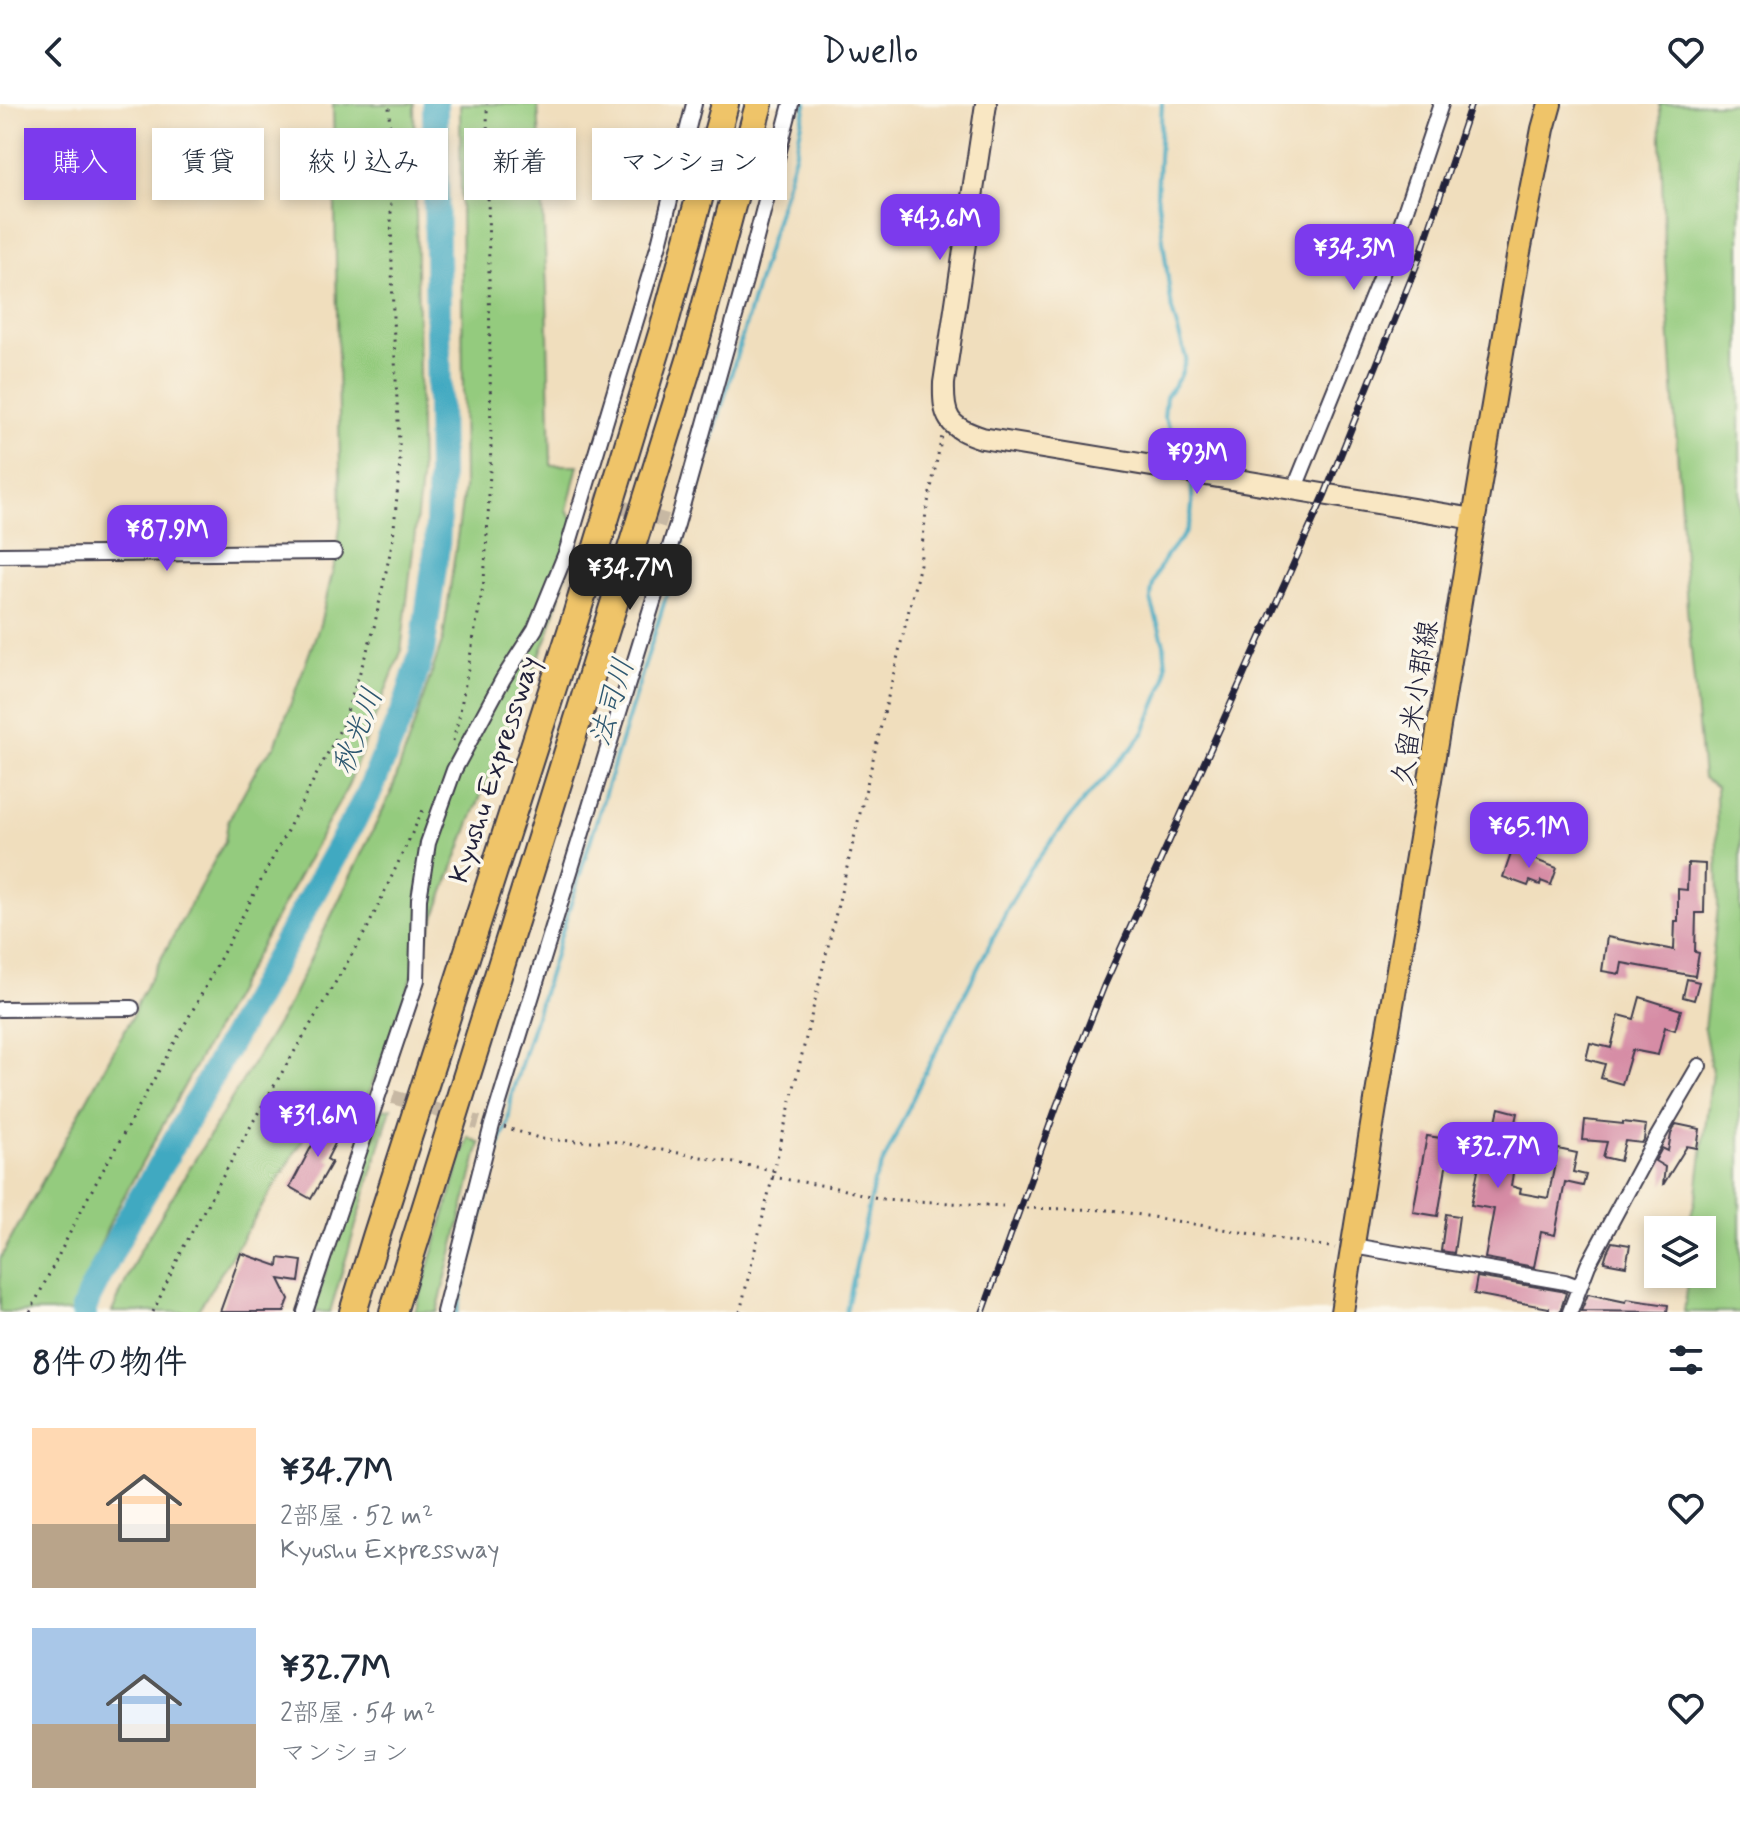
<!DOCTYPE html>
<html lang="ja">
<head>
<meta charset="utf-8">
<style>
  body { margin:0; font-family:Mynerve,"Klee One",sans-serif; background:#f6f6f7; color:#1f2937; height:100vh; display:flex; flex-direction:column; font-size:30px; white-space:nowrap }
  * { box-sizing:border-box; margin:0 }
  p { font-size:26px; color:#747a83 }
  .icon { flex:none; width:44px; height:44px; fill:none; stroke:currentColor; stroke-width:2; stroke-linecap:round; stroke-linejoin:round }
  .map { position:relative; height:1208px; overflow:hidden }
  .panel { display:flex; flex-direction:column; background:#fff; flex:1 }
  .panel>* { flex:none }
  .guide { position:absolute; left:24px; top:24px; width:800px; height:72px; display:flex; gap:16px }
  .tools { position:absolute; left:1644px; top:1112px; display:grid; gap:16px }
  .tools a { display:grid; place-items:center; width:72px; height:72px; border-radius:0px; background:#fff; box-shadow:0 4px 12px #0003; font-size:40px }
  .price { position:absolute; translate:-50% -68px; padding:0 18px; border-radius:16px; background:#7c3aed; color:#fff; font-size:26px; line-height:52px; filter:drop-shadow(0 2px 4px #0008) }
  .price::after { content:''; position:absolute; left:50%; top:48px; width:24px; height:18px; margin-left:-12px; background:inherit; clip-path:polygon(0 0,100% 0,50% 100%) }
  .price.active { background:#222; color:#fff }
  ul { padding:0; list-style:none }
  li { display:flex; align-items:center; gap:24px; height:200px; padding:0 32px }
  li span { display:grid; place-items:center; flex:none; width:224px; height:160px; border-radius:0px; color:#555 }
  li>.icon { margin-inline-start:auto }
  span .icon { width:96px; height:96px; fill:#fffc; stroke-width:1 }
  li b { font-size:34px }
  h2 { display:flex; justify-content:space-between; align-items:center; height:96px; padding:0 32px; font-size:34px }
  .chip { padding:0 28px; border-radius:0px; background:#fff; box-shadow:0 4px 12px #0003; font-size:28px; line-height:72px }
  .chip.active { background:#7c3aed; color:#fff }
  header { display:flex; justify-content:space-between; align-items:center; height:104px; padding:0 32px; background:#fff; font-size:36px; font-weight:600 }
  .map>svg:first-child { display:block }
  .green { fill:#94cb7e; stroke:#5b765c; stroke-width:2 }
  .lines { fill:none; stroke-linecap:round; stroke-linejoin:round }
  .stream { stroke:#41a9c1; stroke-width:4 }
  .river { stroke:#41a9c1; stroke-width:26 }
  .building { fill:#d68ca5 }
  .street-tunnel { stroke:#c7b8a3; stroke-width:14; stroke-dasharray:14 7; stroke-linecap:butt }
  .street-casing { stroke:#413e4e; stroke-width:18 }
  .secondary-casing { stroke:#413e4e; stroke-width:24 }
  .primary-casing { stroke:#413e4e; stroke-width:26 }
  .highway-casing { stroke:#413e4e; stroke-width:30 }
  .path { stroke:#413e4e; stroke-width:3; stroke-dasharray:2 6; stroke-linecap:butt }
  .street { stroke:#fff; stroke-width:14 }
  .secondary { stroke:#f9e7c3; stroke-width:20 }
  .primary { stroke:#efc469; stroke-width:22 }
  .highway { stroke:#efc469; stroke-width:26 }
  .rail-casing { stroke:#22223b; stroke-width:7 }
  .rail { stroke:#fbf7ec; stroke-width:4; stroke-dasharray:12; stroke-linecap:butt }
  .labels { text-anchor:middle; stroke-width:7; stroke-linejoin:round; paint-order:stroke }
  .street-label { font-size:28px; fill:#22223b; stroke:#fbf7ec }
  .water-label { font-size:30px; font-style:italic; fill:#2e5871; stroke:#fbf7ec }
</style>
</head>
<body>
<header><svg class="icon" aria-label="back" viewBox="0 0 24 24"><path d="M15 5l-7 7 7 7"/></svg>Dwello<svg class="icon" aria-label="heart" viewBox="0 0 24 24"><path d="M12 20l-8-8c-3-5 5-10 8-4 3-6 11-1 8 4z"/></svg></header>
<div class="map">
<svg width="1740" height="1208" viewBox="0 0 1740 1208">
  <rect width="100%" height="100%" fill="#fbf7ec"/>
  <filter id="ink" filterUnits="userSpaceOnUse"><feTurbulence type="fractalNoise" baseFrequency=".0125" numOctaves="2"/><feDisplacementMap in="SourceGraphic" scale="16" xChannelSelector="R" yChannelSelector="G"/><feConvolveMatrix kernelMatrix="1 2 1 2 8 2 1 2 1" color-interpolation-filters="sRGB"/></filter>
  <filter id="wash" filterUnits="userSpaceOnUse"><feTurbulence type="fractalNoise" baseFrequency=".006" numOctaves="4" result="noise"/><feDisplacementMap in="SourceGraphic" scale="32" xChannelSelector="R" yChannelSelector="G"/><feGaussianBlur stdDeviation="1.8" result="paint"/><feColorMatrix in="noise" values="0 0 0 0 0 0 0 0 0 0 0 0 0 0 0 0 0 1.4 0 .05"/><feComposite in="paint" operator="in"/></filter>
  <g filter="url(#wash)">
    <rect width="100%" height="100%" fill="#f0debd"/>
    <path class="green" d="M333,0H414L421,377L401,548L347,684L111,1116L72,1208H0V1155L132,913L138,897L225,737L228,717L261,657L275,642L320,520L336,454L341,415Z
      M460,0H538L547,186L551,361H578L567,406L579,423L549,529L472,713L362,1007L326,998L197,1208H112L139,1148L287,903L391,689L443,535L464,384Z
      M1660,0H1740V1208H1684L1689,1170H1702V1126H1687L1697,1089L1712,968L1704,925L1718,803L1716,683L1703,674L1687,504L1681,408L1664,140Z
      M391,1004L330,1208H313L375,1007Z
      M468,1033L480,1039L437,1208H415Z"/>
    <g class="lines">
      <path class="stream" d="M1162,0L1157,90L1172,206L1186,254L1181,271L1166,293L1164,313L1184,350
        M457,1208L499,1041L508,1018L512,989L673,470L795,51L806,0
        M846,1208L874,1078L922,975L1010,800L1031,764L1053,735L1085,695L1132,644L1144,628L1165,577L1166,561L1164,540L1151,496C1151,477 1162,457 1173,443C1178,438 1183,434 1186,428C1193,414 1193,392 1191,377"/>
      <path class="river" d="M83,1208L89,1192L129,1114L176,1035L369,689L406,600L422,548L437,443L440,373L435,0"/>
    </g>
    <g id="blocks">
      <path class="building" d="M1512,747L1557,764L1551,781L1541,777L1540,781L1530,777L1528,782L1503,773Z
        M1688,759L1705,760L1704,809H1696L1695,848L1699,849L1695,872L1622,859L1620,870L1602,867L1607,833L1674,846L1675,817H1678V785L1687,786Z
        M1687,875L1699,878L1694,896L1683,893Z
        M1640,893L1681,906L1675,926L1665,923L1658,951L1632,946L1622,980L1601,974L1605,960L1586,955L1590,939L1611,944L1619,911L1634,915Z
        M1499,1004L1518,1009L1511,1042L1517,1043L1511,1082L1521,1085L1520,1089L1548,1094L1558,1045L1577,1049L1573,1068L1586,1071L1583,1082L1565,1078L1555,1131L1541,1128L1534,1163L1485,1154L1494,1105L1471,1101L1479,1062L1447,1057L1438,1112L1413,1108L1427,1032L1488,1041V1038L1491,1039Z
        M328,1011L345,1020L327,1055L332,1058L311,1095L290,1083Z
        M1585,1016L1623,1020V1018L1646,1021L1644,1036L1642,1039L1625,1037L1620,1057L1603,1053L1607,1038L1583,1036Z
        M1676,1020L1700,1025L1697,1044L1687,1042L1663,1081L1665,1063L1655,1057L1662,1044L1668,1047L1671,1030Z
        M1446,1110L1459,1112L1454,1149L1441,1147Z
        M1612,1138L1630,1141L1626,1162L1604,1158L1607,1148Z
        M241,1149L278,1162L279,1154L302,1157L299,1178L279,1175L289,1195L284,1208H220Z
        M1477,1173L1561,1187L1566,1189L1560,1208H1548L1549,1204L1474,1190Z
        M1588,1190L1626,1198L1627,1195L1668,1201L1667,1208L1581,1207Z"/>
    </g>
  </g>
  <g filter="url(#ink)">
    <use href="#blocks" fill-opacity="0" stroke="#413e4e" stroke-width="2"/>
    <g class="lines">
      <path class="street-tunnel" d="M595,395L667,417
        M393,993L479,1019"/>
      <g class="street-casing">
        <path id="street" d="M1294,386L1396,135L1441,0
          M0,451L334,448
          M0,905L132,904
          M1353,1142L1565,1178L1579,1183
          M305,1208L417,876L419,795L428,739L454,666L503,575L535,525L566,449L659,140L694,0
          M444,1208L492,1021L677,420L746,173L791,0
          M1570,1208L1588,1161L1648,1049L1699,962"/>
      </g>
      <g class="secondary-casing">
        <path id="secondary" d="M986,0L944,279C943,314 948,323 982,334L1474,415"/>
      </g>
      <g class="primary-casing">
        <path id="primary" d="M1342,1208L1379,978L1518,153L1543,25L1550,0"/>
      </g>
      <g class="highway-casing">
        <path id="highway" d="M353,1208L376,1133L575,515L663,226L725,0
          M393,1208L696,237L759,0"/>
      </g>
      <path class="path" d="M453,637L459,613L484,477L488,415L491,341L487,0
        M504,1023L542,1035L572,1037H612L773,1066
        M772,1073L832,1083L882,1095L1003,1102
        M1026,1104L1111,1106L1335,1144
        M30,1208L87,1095L200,893L343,620L373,528L393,435L400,358L393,214L389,0
        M153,1208L183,1144L258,1009L367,825L423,706
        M740,1208L920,460L926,408L942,332"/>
      <use href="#street" class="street"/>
      <use href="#secondary" class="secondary"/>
      <use href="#primary" class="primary"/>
      <use href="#highway" class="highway"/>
      <g class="rail-casing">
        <path id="rail" d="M983,1208L1057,1001L1104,882L1325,390L1419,155L1471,0"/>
      </g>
      <use href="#rail" class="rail"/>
    </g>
  </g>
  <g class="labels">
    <g class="street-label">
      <text transform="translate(1414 599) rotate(-81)" y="10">久留米小郡線</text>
      <text transform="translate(493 665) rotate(-72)" y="10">Kyushu Expressway</text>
    </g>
    <g class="water-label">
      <text transform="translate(611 598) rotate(-73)" y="10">法司川</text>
      <text transform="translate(357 627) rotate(-69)" y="10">秋光川</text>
    </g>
  </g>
</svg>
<div class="tools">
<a><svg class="icon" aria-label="layers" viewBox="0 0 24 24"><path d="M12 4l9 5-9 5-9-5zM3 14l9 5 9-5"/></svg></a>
</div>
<b class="price" style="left:940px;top:158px">¥43.6M</b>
<b class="price" style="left:1354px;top:188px">¥34.3M</b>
<b class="price" style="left:1197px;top:392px">¥93M</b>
<b class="price" style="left:167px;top:469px">¥87.9M</b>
<b class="price active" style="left:630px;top:508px">¥34.7M</b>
<b class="price" style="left:1529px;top:766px">¥65.1M</b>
<b class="price" style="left:318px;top:1055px">¥31.6M</b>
<b class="price" style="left:1498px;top:1086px">¥32.7M</b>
<div class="guide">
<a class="chip active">購入</a>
<a class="chip">賃貸</a>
<a class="chip">絞り込み</a>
<a class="chip">新着</a>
<a class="chip">マンション</a>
</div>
</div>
<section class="panel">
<h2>8件の物件<svg class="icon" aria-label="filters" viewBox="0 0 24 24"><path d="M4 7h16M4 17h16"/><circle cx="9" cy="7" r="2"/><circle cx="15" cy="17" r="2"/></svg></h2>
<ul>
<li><span style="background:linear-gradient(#ffd9b3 60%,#b9a48a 0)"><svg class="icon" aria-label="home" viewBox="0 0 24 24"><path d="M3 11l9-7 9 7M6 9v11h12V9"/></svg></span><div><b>¥34.7M</b><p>2部屋 · 52 m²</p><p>Kyushu Expressway</p></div><svg class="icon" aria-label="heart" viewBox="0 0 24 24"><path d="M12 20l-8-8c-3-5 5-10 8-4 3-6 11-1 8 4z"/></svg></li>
<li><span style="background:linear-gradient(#a9c7e8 60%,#b9a48a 0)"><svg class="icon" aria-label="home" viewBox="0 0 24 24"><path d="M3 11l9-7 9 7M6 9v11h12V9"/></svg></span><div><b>¥32.7M</b><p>2部屋 · 54 m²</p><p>マンション</p></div><svg class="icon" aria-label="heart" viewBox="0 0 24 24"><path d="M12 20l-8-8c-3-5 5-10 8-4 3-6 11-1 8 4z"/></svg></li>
</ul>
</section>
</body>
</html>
